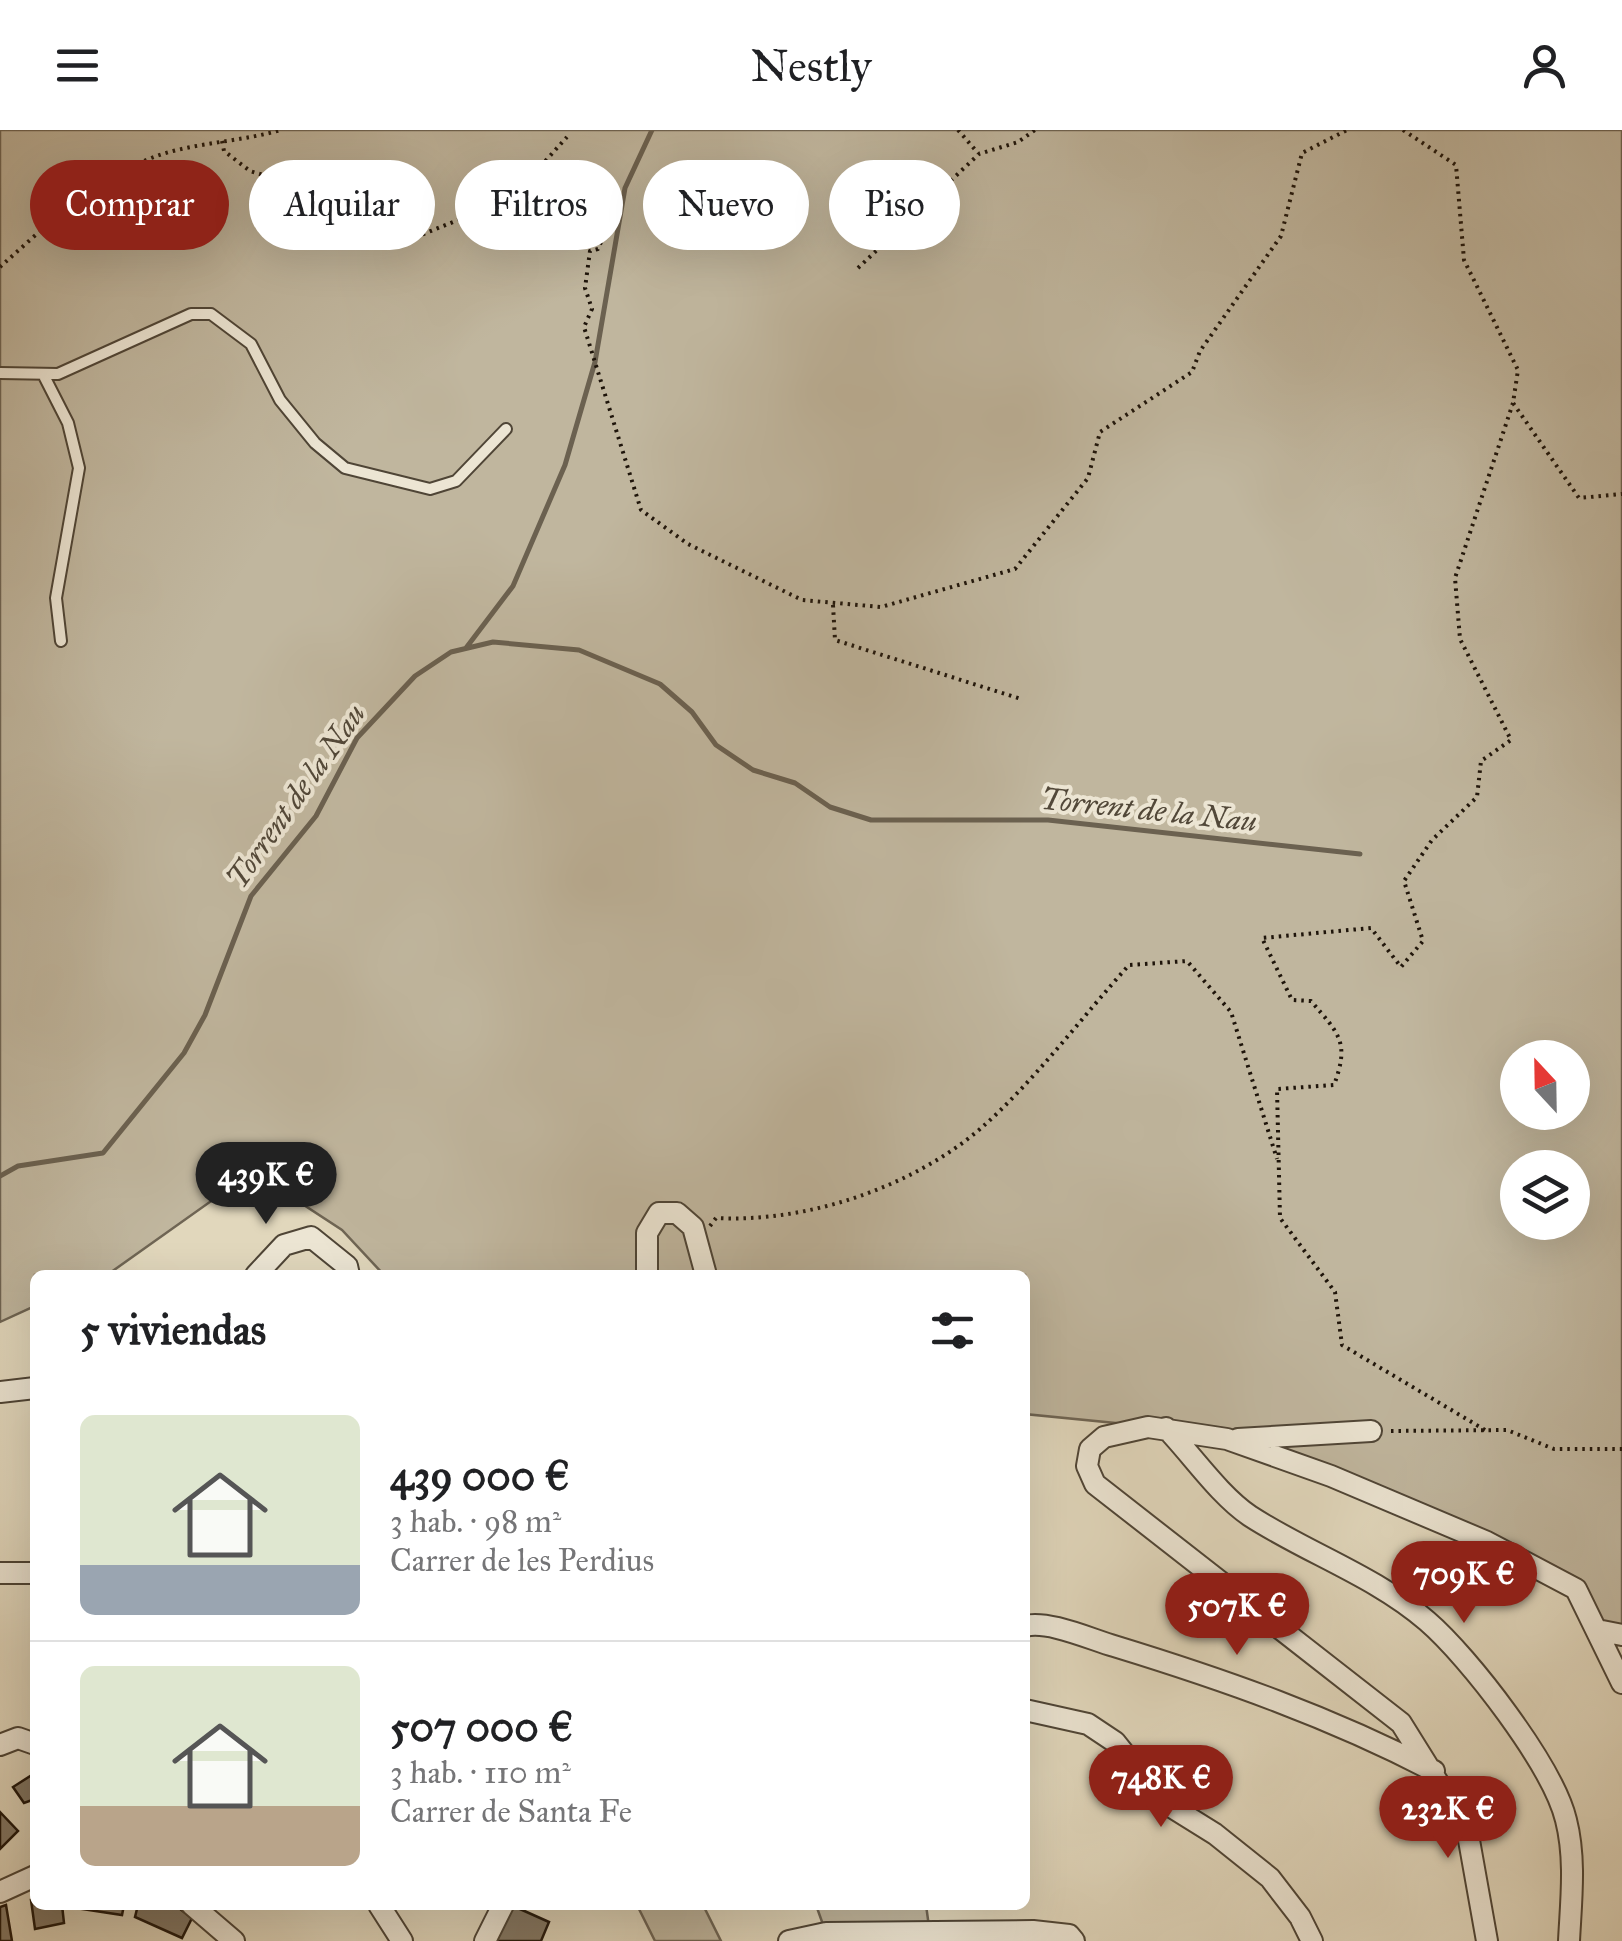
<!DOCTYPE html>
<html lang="es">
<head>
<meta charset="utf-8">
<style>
  body { margin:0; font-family:"IM FELL Great Primer",serif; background:#f2f2f2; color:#202124; height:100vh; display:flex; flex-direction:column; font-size:38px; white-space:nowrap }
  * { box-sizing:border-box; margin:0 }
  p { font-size:32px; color:#757577 }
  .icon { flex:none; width:55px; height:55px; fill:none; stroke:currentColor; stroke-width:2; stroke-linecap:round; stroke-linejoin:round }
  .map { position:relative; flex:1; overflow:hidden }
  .sheet { position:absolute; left:30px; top:1140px; width:1000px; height:640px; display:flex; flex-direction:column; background:#fff; border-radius:15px; box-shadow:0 10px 40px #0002 }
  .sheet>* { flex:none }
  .hud { position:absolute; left:30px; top:30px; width:1000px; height:90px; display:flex; gap:20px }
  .needle { width:65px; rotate:338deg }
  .controls { position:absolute; left:1500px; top:910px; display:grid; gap:20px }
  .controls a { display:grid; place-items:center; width:90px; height:90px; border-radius:50%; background:#fff; box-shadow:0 10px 40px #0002; font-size:50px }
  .price { position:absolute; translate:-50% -85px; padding:0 22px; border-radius:35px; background:#8f2418; color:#fff; font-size:32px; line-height:65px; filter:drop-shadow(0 2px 5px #0008) }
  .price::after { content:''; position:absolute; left:50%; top:60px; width:30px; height:22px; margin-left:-15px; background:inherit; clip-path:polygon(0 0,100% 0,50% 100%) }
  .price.active { background:#222; color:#fff }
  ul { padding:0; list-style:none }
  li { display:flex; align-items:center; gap:30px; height:250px; padding:0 50px }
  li+li { border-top:2px solid #e0e0e0 }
  li span { display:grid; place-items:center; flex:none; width:280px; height:200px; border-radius:15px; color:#555 }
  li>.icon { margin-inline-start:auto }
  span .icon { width:120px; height:120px; fill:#fffc; stroke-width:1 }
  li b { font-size:42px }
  h2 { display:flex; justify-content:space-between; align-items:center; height:120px; padding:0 50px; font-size:42px }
  .pill { padding:0 35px; border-radius:45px; background:#fff; box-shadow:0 10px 40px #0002; font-size:35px; line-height:90px }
  .pill.active { background:#8f2418; color:#fff }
  header { display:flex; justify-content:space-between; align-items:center; height:130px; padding:0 50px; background:#fff; font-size:45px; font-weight:600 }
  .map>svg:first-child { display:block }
  .green { fill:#c0b69e; stroke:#6f6554; stroke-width:2.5; fill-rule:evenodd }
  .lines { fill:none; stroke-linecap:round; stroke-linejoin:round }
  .stream { stroke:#6b6150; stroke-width:5 }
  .building { fill:#837967; stroke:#1e140a; stroke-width:2.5 }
  .service-casing { stroke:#4f4536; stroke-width:14 }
  .minor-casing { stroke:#4f4536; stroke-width:24 }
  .path { stroke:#1e140a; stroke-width:4; stroke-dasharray:2.5 5; stroke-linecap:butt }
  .service { stroke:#ece5d3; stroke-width:10 }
  .minor { stroke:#ece5d3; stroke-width:20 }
  .labels { text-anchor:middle; stroke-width:8; stroke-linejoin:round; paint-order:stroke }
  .water-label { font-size:30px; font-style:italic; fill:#524839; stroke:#ece5d3 }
</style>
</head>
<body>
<header><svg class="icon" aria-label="menu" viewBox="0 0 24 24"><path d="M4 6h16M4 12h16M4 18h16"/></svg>Nestly<svg class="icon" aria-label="person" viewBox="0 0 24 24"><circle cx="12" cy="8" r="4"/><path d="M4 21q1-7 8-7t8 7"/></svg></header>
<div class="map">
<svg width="1622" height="1811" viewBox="0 0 1622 1811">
  <rect width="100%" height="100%" fill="#e1d7bc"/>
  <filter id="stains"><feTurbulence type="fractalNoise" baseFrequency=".002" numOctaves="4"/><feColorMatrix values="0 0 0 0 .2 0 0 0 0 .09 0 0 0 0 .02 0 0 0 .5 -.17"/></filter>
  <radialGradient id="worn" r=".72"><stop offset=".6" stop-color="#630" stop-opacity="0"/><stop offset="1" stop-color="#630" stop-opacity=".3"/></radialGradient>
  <path class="green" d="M0,0H1622V1504L1597,1500L1576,1459L1331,1346L1166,1298L1025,1284V1145H384L342,1100L264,1049L221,1064L107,1145H35V1176L0,1192ZM1518,928H1572V982H1518ZM1518,1038H1572V1092H1518Z
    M637,1775H703L721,1811H655Z
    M816,1775H926L930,1804L826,1803Z"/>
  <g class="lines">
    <path class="stream" d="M466,518L513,456L565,335L595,232L625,58L652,0
      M0,1046L18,1036L103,1023L184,923L205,885L251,766L316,686L357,608L415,546L451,522L493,512L579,520L660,554L692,582L716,615L753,640L795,653L830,677L871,690H1048L1360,724"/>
  </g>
  <path class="building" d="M35,1643V1675L32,1670L24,1673L13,1657Z
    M0,1682L18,1701L0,1719Z
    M31,1770H35V1775H62L64,1793L35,1799Z
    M6,1775L12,1811H0V1777Z
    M83,1775H124L122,1785L82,1779Z
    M138,1775H175L192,1788L182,1808L135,1787Z
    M511,1775L549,1792L541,1811H492Z"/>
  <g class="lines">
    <g class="service-casing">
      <path id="service" d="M0,243L58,244L191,184H211L251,214L280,270L315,313L345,338L430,359L456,351L506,299
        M43,244L68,293L79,338L56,468L61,511"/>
    </g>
    <g class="minor-casing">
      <path id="minor" d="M256,1145L284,1115L311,1107L347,1136L349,1145
        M647,1145V1103L659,1083H677L693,1097L706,1145
        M0,1262L35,1258
        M1166,1298C1192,1325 1219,1365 1250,1386C1307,1423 1375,1446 1427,1491C1469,1527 1553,1636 1566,1690C1576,1729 1571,1771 1569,1811
        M1238,1309L1371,1301
        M0,1443H35
        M1025,1496C1048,1490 1090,1509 1114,1516C1225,1550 1330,1587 1434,1641
        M1597,1500L1622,1505
        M1025,1580L1088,1594L1115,1612L1162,1671L1215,1704L1270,1748L1300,1787L1312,1811
        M0,1615L18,1608L35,1614
        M0,1762L35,1746
        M192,1775L234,1811
        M379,1775L402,1811
        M826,1803L1033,1801L1069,1805L1074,1811
        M485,1811L503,1775
        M789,1811L826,1803L835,1808
        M1487,1811L1467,1699L1401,1593L1095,1354L1087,1336L1090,1319L1104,1307L1148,1297L1227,1309L1331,1346L1487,1412L1576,1459L1622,1553"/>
    </g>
    <path class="path" d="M958,0L978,23
      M1403,0L1456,35L1464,130L1518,240L1513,273L1579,368L1622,364
      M222,11L224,21L250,41L339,68L389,105L416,107L458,90L492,60
      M500,56L539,38L567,7
      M490,61L534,50L608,96L598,119L590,121L585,158L592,179L584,197L641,380L688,414L802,470L881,477L1015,439L1088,348L1100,302L1192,242L1200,221L1281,106L1302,23L1347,0
      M0,137C50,92 107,38 173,21C209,12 246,10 281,0
      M858,138L979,24L1018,12L1035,0
      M833,475L835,510L1021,569
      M710,1096L716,1088C805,1093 911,1058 980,999C1031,955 1083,886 1129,835L1187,831L1231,882L1277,1029
      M1485,1300L1342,1215L1335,1162L1280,1088L1277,959L1334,955C1350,912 1339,904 1311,871L1292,870L1262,808L1371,798L1401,837L1423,811L1404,751L1432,710L1477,667L1481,631L1511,610L1460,509L1455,448L1513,273
      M1391,1301L1507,1300L1554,1319H1622"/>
    <use href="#service" class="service"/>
    <use href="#minor" class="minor"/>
  </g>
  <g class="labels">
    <g class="water-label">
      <text transform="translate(296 666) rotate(-55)" y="10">Torrent de la Nau</text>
      <text transform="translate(1149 680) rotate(6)" y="10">Torrent de la Nau</text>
    </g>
  </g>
  <rect width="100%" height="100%" filter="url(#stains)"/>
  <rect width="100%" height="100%" fill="url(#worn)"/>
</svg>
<div class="controls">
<a><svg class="needle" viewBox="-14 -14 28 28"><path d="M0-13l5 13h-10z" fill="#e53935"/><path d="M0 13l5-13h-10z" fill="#757577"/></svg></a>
<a><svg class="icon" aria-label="layers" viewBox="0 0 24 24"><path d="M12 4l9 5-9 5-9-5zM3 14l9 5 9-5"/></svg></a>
</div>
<b class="price active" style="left:266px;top:1097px">439K €</b>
<b class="price" style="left:1464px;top:1496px">709K €</b>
<b class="price" style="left:1237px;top:1528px">507K €</b>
<b class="price" style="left:1161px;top:1700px">748K €</b>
<b class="price" style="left:1448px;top:1731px">232K €</b>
<div class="hud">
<a class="pill active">Comprar</a>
<a class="pill">Alquilar</a>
<a class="pill">Filtros</a>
<a class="pill">Nuevo</a>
<a class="pill">Piso</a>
</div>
<section class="sheet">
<h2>5 viviendas<svg class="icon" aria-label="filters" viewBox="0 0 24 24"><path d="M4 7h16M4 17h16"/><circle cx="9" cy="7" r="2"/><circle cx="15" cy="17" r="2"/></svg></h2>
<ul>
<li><span style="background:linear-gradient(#dfe7d0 75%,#9aa5b1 0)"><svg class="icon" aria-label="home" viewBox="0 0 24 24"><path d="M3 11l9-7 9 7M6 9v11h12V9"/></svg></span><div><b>439 000 €</b><p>3 hab. · 98 m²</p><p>Carrer de les Perdius</p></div></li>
<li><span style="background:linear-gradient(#dfe7d0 70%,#b9a48a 0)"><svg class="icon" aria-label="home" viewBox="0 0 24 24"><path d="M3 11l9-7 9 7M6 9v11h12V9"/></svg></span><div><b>507 000 €</b><p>3 hab. · 110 m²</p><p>Carrer de Santa Fe</p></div></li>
</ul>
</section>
</div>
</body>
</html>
